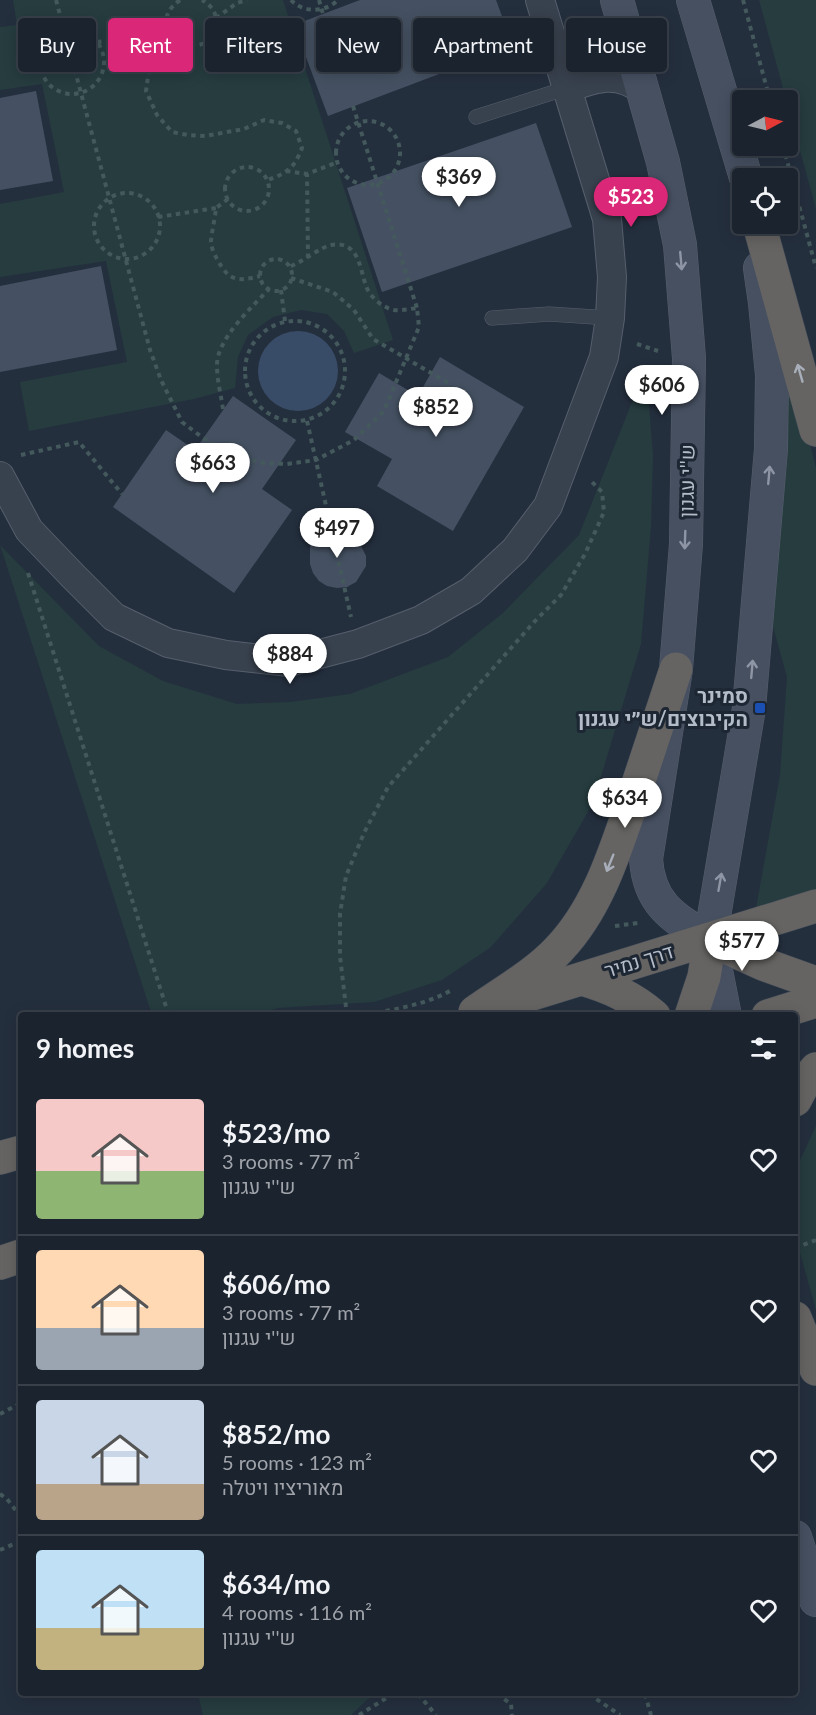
<!DOCTYPE html>
<html lang="en">
<head>
<meta charset="utf-8">
<style>
  body { margin:0; font-family:Lato,Heebo,sans-serif; background:#242b36; color:#f1f3f6; height:100vh; display:flex; flex-direction:column; font-size:22px; white-space:nowrap }
  * { box-sizing:border-box; margin:0 }
  p { font-size:20px; color:#a0a4aa }
  .icon { flex:none; width:33px; height:33px; fill:none; stroke:currentColor; stroke-width:2; stroke-linecap:round; stroke-linejoin:round }
  .map { position:relative; flex:1; overflow:hidden }
  .sheet { position:absolute; left:18px; top:1012px; width:780px; height:684px; display:flex; flex-direction:column; background:#1b232e; border-radius:6px; box-shadow:0 3px 15px #0003,0 0 0 2px #39404a }
  .sheet>* { flex:none }
  .banner { position:absolute; left:18px; top:18px; width:780px; height:54px; display:flex; gap:12px }
  .needle { width:39px; rotate:83deg }
  .fabs { position:absolute; left:732px; top:90px; display:grid; gap:12px }
  .fabs a { display:grid; place-items:center; width:66px; height:66px; border-radius:6px; background:#1b232e; box-shadow:0 3px 15px #0003,0 0 0 2px #39404a; font-size:30px }
  .price { position:absolute; translate:-50% -51px; padding:0 14px; border-radius:21px; background:#fff; color:#222; font-size:20px; line-height:39px; filter:drop-shadow(0 2px 3px #0008) }
  .price::after { content:''; position:absolute; left:50%; top:36px; width:18px; height:14px; margin-left:-9px; background:inherit; clip-path:polygon(0 0,100% 0,50% 100%) }
  .price.on { background:#db2777; color:#fff }
  ul { padding:0; list-style:none }
  li { display:flex; align-items:center; gap:18px; height:150px; padding:0 18px }
  li+li { border-top:2px solid #39404a }
  li span { display:grid; place-items:center; flex:none; width:168px; height:120px; border-radius:6px; color:#555 }
  li>.icon { margin-inline-start:auto }
  span .icon { width:72px; height:72px; fill:#fffc; stroke-width:1 }
  li b { font-size:26px }
  h2 { display:flex; justify-content:space-between; align-items:center; height:72px; padding:0 18px; font-size:26px }
  .pill { padding:0 21px; border-radius:6px; background:#1b232e; box-shadow:0 3px 15px #0003,0 0 0 2px #39404a; font-size:21px; line-height:54px }
  .pill.on { background:#db2777; color:#fff }
  .map>svg:first-child { display:block }
  .green { fill:#263c3f }
  .water { fill:#394c67 }
  .building { fill:#455162 }
  .lines { fill:none; stroke-linecap:round; stroke-linejoin:round }
  .service-casing { stroke:#565f6c; stroke-width:15 }
  .minor-casing { stroke:#565f6c; stroke-width:30 }
  .secondary-casing { stroke:#565f6c; stroke-width:34 }
  .trunk-casing { stroke:#434c59; stroke-width:34 }
  .path { stroke:#44595c; stroke-width:4; stroke-dasharray:4.5 4.5; stroke-linecap:butt }
  .service { stroke:#38414e; stroke-width:14 }
  .minor { stroke:#38414e; stroke-width:28 }
  .secondary { stroke:#465061; stroke-width:33 }
  .trunk { stroke:#656462; stroke-width:33 }
  .oneway { stroke:#8e96a5 }
  .oneway2 { stroke:#a8afba }
  .transit-dot { fill:#1a4fb4; stroke:#1d2633; stroke-width:2 }
  .labels { text-anchor:middle; stroke-width:6; stroke-linejoin:round; paint-order:stroke }
  .street-label { font-size:20px; fill:#b4bcc9; stroke:#1d2633 }
  .poi-label { font-size:20px; font-weight:bold; fill:#b4bcc9; stroke:#1d2633; text-anchor:end }
</style>
</head>
<body>
<div class="map">
<svg width="816" height="1715" viewBox="0 0 816 1715">
  <rect width="100%" height="100%" fill="#242f3e"/>
  <path class="green" d="M13,0H283L393,340L354,353L344,331L327,314L301,310L273,317L248,335L238,357L235,388L194,399L29,431L20,382L127,362L106,261L0,277V204L64,192L42,84L0,90V27L17,25Z
    M759,0H816V209Z
    M786,349L816,468V891L756,908L780,775L787,677L772,623Z
    M646,367L653,456L651,527L641,644L593,803L547,883L491,947L442,980L374,1002L278,1008L255,1015H152L0,545L99,646L163,681L237,704L290,702L350,694L448,657L503,613L579,535Z
    M816,1126V1310L795,1235V1171Z
    M198,1694H380L368,1699L351,1715H203Z"/>
  <path class="water" d="M258 371a40 40 0 1 1 80 0a40 40 0 1 1-80 0Z"/>
  <path class="building" d="M360,0H496L513,46L328,116L294,25Z
    M36,91L53,181L0,190V98Z
    M536,123L572,227L382,292L347,188Z
    M101,266L117,350L0,372V286Z
    M440,357L524,407L453,531L377,486L392,459L345,432L379,373L418,396Z
    M233,396L296,440L262,489L292,510L234,593L113,507L166,430L195,450Z
    M333,531H342L357,538L366,556V566L356,582L347,587L337,588L327,586L319,581L313,573L310,564V538Z"/>
  <g class="lines">
    <g class="service-casing">
      <path id="service" d="M476,117L567,88
        M492,318L549,314L610,318"/>
    </g>
    <g class="minor-casing">
      <path id="minor" d="M567,88C596,78 616,70 643,90
        M0,476L29,530L73,576L114,617L168,643L226,655L289,662L358,644L421,620L471,591L515,550L548,506L604,357L610,318L612,277L607,219L540,0"/>
    </g>
    <g class="secondary-casing">
      <path id="secondary" d="M617,0L663,162L680,245L689,358L686,544L676,669L646,859C649,905 674,918 710,940
        M693,0L746,178
        M725,1016L710,940L749,708L771,449L772,375L765,303L760,268
        M795,1537L816,1600"/>
    </g>
    <g class="trunk-casing">
      <path id="trunk" d="M759,224L816,430
        M710,940L763,964L816,983
        M582,979C609,987 632,997 654,1016
        M503,1003L816,906
        M475,1012C503,992 536,974 559,949C600,906 617,845 636,790C649,750 663,709 676,669
        M691,1016L704,977L710,940
        M768,1016L816,1001
        M795,1100L804,1083L816,1069
        M0,1158L21,1152
        M0,1263L21,1256
        M795,1318L816,1369"/>
    </g>
    <path class="path" d="M56,0L150,350L161,380L182,422L203,438L233,456L264,463L287,464L316,460L354,440L384,411L419,327L417,308C409,309 401,311 394,310C383,308 370,297 366,286C360,269 359,240 331,245C321,247 302,262 289,267
      M180,0C136,31 211,71 216,23C217,13 211,5 202,0
      M291,0C303,13 325,13 338,0
      M319,0L323,14
      M743,0L770,100
      M216,18L237,3L247,0
      M40 62a32 32 0 1 1 64 0a32 32 0 1 1-64 0Z
      M171,34L161,38L150,62L146,91L157,115L172,132L188,135L205,136L244,129L264,120L282,123L296,131L302,148C294,168 288,173 267,180
      M97,42L138,37L153,52
      M353,106L417,308
      M336 153a32 32 0 1 1 64 0a32 32 0 1 1-64 0Z
      M783,146L816,268
      M225 189a22 22 0 1 1 44 0a22 22 0 1 1-44 0Z
      M286,171L307,174
      M94 226a33 33 0 1 1 66 0a33 33 0 1 1-66 0Z
      M228,199L216,208C215,219 212,230 211,241C211,247 214,254 217,259C229,281 237,282 260,276
      M158,217L216,208
      M308,258L307,174L338,162
      M260 275a16 16 0 1 1 32 0a16 16 0 1 1-32 0Z
      M291,278L333,292L354,310L373,339L450,384L438,419
      M281,290L285,321
      M245 371a50 50 0 1 1 100 0a50 50 0 1 1-100 0Z
      M637,344L658,351
      M223,409C221,395 217,380 217,366C216,340 251,308 269,289
      M307,421L351,617
      M21,455L79,442L122,494
      M28,573L169,1016
      M615,926L638,923
      M347,1016L340,956V914L346,876L364,833L388,787L535,621L561,595L585,554L604,512L602,492L589,479
      M359,1016C390,1010 422,1006 450,991
      M795,1248L816,1240
      M0,1414L21,1403
      M0,1494L7,1499L21,1517
      M0,1550L21,1541
      M418,1694L436,1715
      M497,1694L511,1704L512,1715
      M589,1694L620,1715
      M645,1694L651,1715
      M359,1715L393,1694"/>
    <use href="#service" class="service"/>
    <use href="#minor" class="minor"/>
    <use href="#secondary" class="secondary"/>
    <use href="#trunk" class="trunk"/>
  </g>
  <defs><path id="oneway-shaft" d="M-6 0H5M1.5-3L5.5 0L1.5 3" fill="none" stroke-width="1.6" stroke-linecap="round" stroke-linejoin="round" transform="scale(1.5)"/></defs>
  <g class="oneway">
    <use href="#oneway-shaft" transform="translate(681 261) rotate(85)"/>
    <use href="#oneway-shaft" transform="translate(769 475) rotate(-85)"/>
    <use href="#oneway-shaft" transform="translate(685 540) rotate(92)"/>
    <use href="#oneway-shaft" transform="translate(752 669) rotate(-85)"/>
    <use href="#oneway-shaft" transform="translate(720 882) rotate(-80)"/>
  </g>
  <g class="oneway2">
    <use href="#oneway-shaft" transform="translate(800 373) rotate(-106)"/>
    <use href="#oneway-shaft" transform="translate(610 863) rotate(112)"/>
  </g>
  <rect class="transit-dot" x="754" y="702" width="12" height="12" rx="3"/>
  <g class="labels">
    <g class="street-label">
      <text transform="translate(687 481) rotate(-89)" y="7">ש''י עגנון</text>
      <text transform="translate(639 961) rotate(-17)" y="7">דרך נמיר</text>
    </g>
    <g class="poi-label">
      <text x="748" y="703">סמינר<tspan x="748" dy="23">הקיבוצים/ש״י עגנון</tspan></text>
    </g>
  </g>
</svg>
<div class="fabs">
<a><svg class="needle" viewBox="-14 -14 28 28"><path d="M0-13l5 13h-10z" fill="#e53935"/><path d="M0 13l5-13h-10z" fill="#a0a4aa"/></svg></a>
<a><svg class="icon" aria-label="locate" viewBox="0 0 24 24"><circle cx="12" cy="12" r="6"/><path d="M12 2v4M12 18v4M2 12h4M18 12h4"/></svg></a>
</div>
<b class="price" style="left:459px;top:208px">$369</b>
<b class="price on" style="left:631px;top:228px">$523</b>
<b class="price" style="left:662px;top:416px">$606</b>
<b class="price" style="left:436px;top:438px">$852</b>
<b class="price" style="left:213px;top:494px">$663</b>
<b class="price" style="left:337px;top:559px">$497</b>
<b class="price" style="left:290px;top:685px">$884</b>
<b class="price" style="left:625px;top:829px">$634</b>
<b class="price" style="left:742px;top:972px">$577</b>
<div class="banner">
<a class="pill">Buy</a>
<a class="pill on">Rent</a>
<a class="pill">Filters</a>
<a class="pill">New</a>
<a class="pill">Apartment</a>
<a class="pill">House</a>
</div>
<section class="sheet">
<h2>9 homes<svg class="icon" aria-label="filters" viewBox="0 0 24 24"><path d="M4 7h16M4 17h16"/><circle cx="9" cy="7" r="2"/><circle cx="15" cy="17" r="2"/></svg></h2>
<ul>
<li><span style="background:linear-gradient(#f6c9c9 60%,#8fb573 0)"><svg class="icon" aria-label="home" viewBox="0 0 24 24"><path d="M3 11l9-7 9 7M6 9v11h12V9"/></svg></span><div><b>$523/mo</b><p>3 rooms · 77 m²</p><p>ש''י עגנון</p></div><svg class="icon" aria-label="heart" viewBox="0 0 24 24"><path d="M12 20l-8-8c-3-5 5-10 8-4 3-6 11-1 8 4z"/></svg></li>
<li><span style="background:linear-gradient(#ffd9b3 65%,#9aa5b1 0)"><svg class="icon" aria-label="home" viewBox="0 0 24 24"><path d="M3 11l9-7 9 7M6 9v11h12V9"/></svg></span><div><b>$606/mo</b><p>3 rooms · 77 m²</p><p>ש''י עגנון</p></div><svg class="icon" aria-label="heart" viewBox="0 0 24 24"><path d="M12 20l-8-8c-3-5 5-10 8-4 3-6 11-1 8 4z"/></svg></li>
<li><span style="background:linear-gradient(#c9d6e8 70%,#b9a48a 0)"><svg class="icon" aria-label="home" viewBox="0 0 24 24"><path d="M3 11l9-7 9 7M6 9v11h12V9"/></svg></span><div><b>$852/mo</b><p>5 rooms · 123 m²</p><p>מאוריציו ויטלה</p></div><svg class="icon" aria-label="heart" viewBox="0 0 24 24"><path d="M12 20l-8-8c-3-5 5-10 8-4 3-6 11-1 8 4z"/></svg></li>
<li><span style="background:linear-gradient(#bfe0f5 65%,#c2b280 0)"><svg class="icon" aria-label="home" viewBox="0 0 24 24"><path d="M3 11l9-7 9 7M6 9v11h12V9"/></svg></span><div><b>$634/mo</b><p>4 rooms · 116 m²</p><p>ש''י עגנון</p></div><svg class="icon" aria-label="heart" viewBox="0 0 24 24"><path d="M12 20l-8-8c-3-5 5-10 8-4 3-6 11-1 8 4z"/></svg></li>
</ul>
</section>
</div>
</body>
</html>
